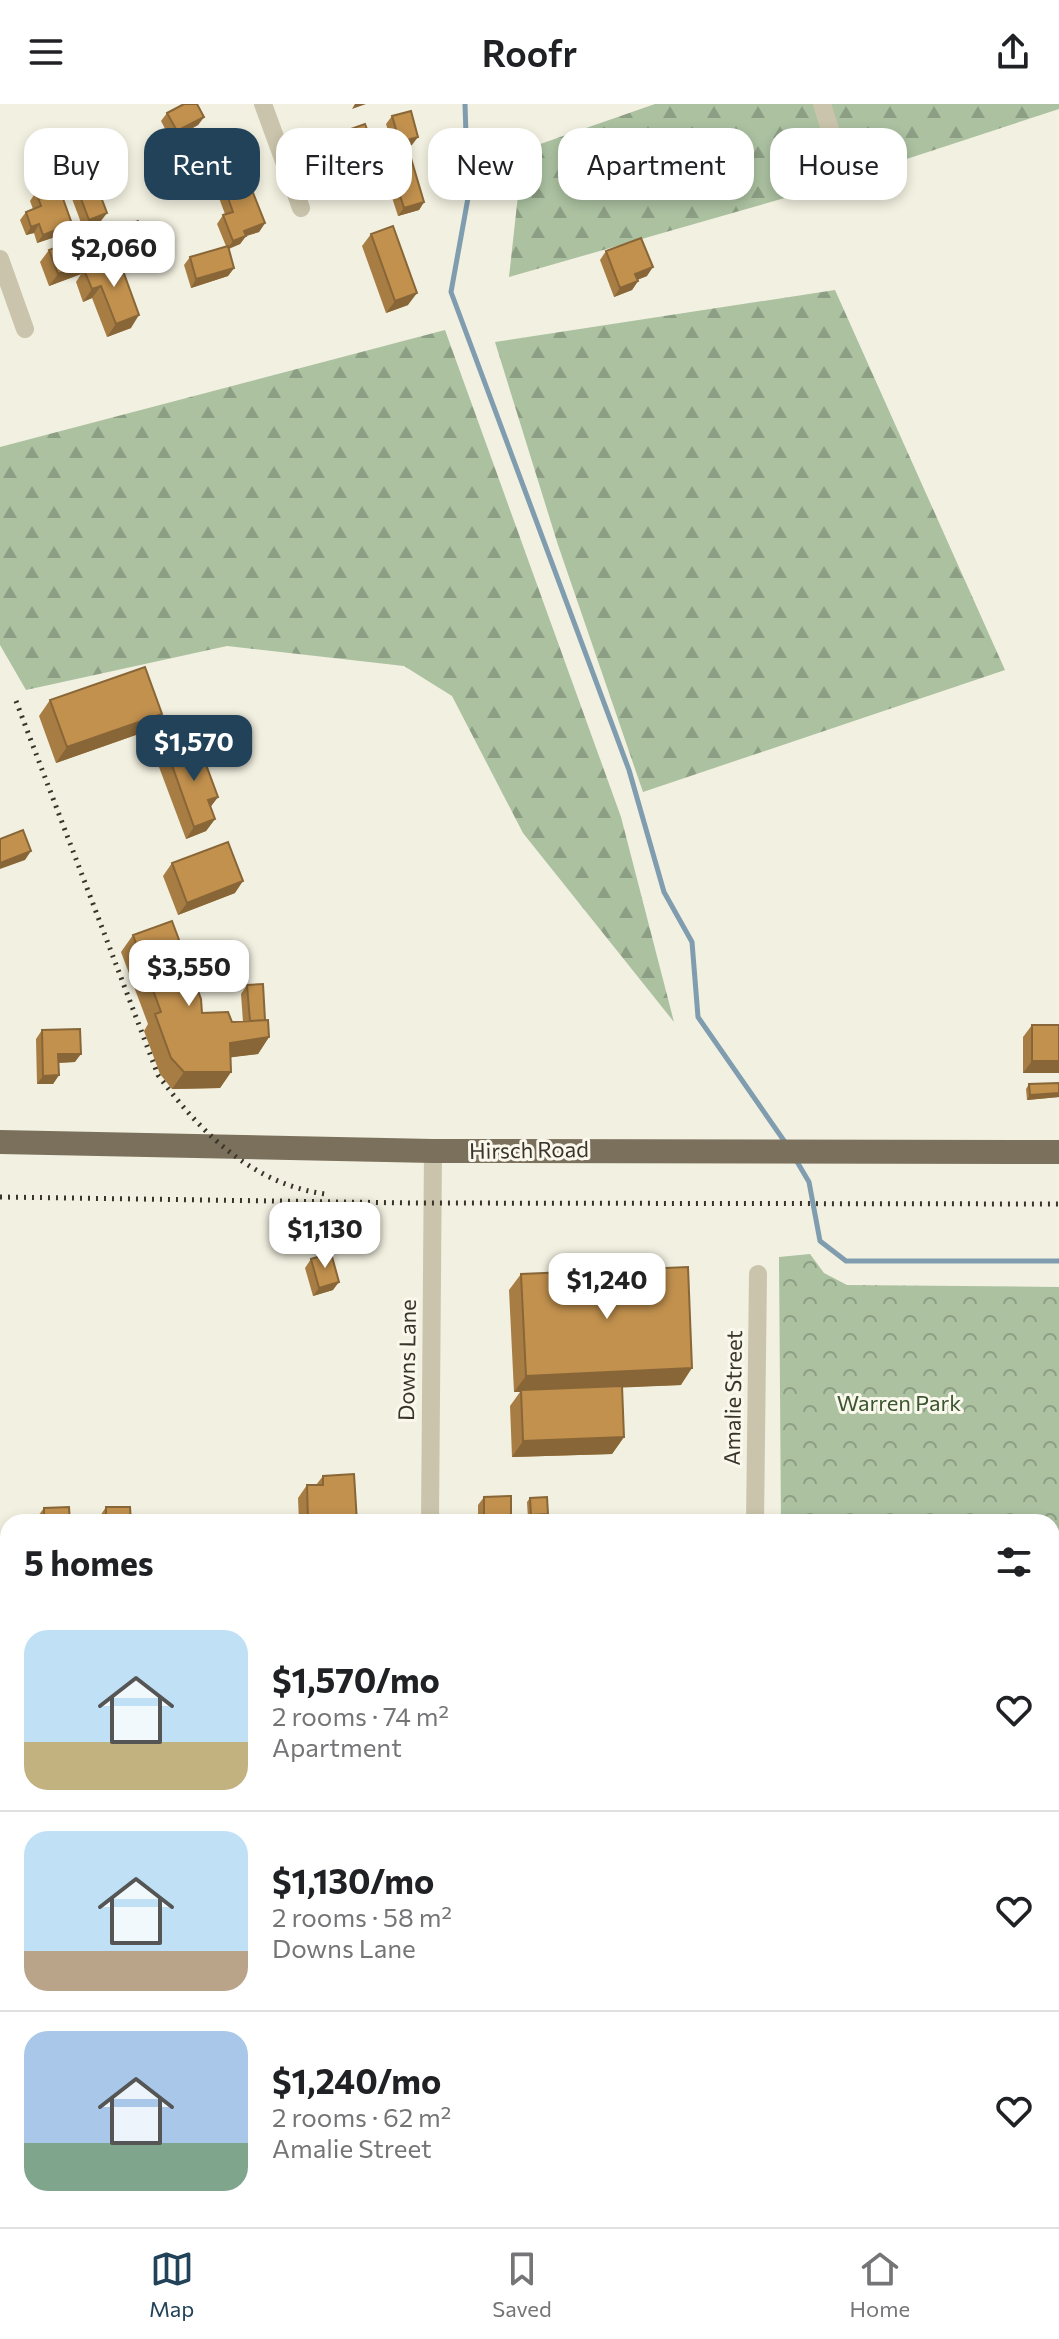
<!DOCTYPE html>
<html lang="en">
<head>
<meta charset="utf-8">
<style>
  body { margin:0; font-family:Commissioner,sans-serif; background:#f2f2f2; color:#202124; height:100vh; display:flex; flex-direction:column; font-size:30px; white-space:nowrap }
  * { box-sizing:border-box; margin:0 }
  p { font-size:26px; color:#757577 }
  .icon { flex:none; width:44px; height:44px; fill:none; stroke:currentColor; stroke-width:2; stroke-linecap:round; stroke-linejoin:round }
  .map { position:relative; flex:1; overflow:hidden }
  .drawer { position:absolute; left:0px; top:1410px; width:1060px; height:714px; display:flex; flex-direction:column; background:#fff; border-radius:24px 24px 0 0; box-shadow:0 4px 12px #0003 }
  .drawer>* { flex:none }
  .guide { position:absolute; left:24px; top:24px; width:1012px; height:72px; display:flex; gap:16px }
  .price { position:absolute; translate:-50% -68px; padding:0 18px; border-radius:16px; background:#fff; color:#222; font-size:26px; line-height:52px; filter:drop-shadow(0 2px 4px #0008) }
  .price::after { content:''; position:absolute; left:50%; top:48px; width:24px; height:18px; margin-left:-12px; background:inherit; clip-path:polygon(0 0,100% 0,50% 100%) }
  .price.current { background:#214259; color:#fff }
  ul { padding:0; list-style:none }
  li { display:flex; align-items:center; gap:24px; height:200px; padding:0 24px }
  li+li { border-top:2px solid #e0e0e0 }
  li span { display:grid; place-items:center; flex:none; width:224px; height:160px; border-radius:24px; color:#555 }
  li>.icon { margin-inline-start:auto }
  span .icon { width:96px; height:96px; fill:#fffc; stroke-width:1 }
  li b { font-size:34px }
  h2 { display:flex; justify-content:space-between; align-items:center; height:96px; padding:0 24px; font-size:34px }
  .tag { padding:0 28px; border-radius:24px; background:#fff; box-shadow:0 4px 12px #0003; font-size:28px; line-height:72px }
  .tag.current { background:#214259; color:#fff }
  header { display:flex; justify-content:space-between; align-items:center; height:104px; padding:0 24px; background:#fff; font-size:36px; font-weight:600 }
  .menu { display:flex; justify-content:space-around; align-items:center; height:112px; border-top:2px solid #e0e0e0; background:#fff; font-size:22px; color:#757577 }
  .menu a { display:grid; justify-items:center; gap:4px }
  .menu .current { color:#214259 }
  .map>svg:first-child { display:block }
  .forest { fill:url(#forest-firs) }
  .park { fill:url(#park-crowns) }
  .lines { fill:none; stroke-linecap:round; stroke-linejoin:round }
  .stream { stroke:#7f9daf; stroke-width:5 }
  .minor { stroke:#cbc4ac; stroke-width:18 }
  .major { stroke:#7a705c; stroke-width:24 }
  .rail { stroke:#39342a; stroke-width:5; stroke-dasharray:2 6; stroke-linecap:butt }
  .wall { fill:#a77d43 }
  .shaded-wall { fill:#886637 }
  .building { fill:#c2914e; stroke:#886637; stroke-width:2 }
  .labels { text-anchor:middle; stroke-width:6; stroke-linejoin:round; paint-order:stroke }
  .street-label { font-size:22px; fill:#39342a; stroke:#faf8ec }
  .park-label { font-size:22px; fill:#3a562f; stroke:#faf8ec }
</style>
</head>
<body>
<header><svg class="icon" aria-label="menu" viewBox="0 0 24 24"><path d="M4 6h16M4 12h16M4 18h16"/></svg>Roofr<svg class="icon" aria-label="share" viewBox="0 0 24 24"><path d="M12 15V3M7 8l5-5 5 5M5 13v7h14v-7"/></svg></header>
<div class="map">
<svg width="1059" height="2123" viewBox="0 0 1059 2123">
  <defs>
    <pattern id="forest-firs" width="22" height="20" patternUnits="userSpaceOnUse" patternTransform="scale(2)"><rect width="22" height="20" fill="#abc1a0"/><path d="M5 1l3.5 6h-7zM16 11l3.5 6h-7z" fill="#8c9e83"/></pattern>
    <pattern id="park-crowns" width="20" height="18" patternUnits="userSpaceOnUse" patternTransform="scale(2)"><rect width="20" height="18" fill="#abc1a0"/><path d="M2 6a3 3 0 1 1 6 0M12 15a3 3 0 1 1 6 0" fill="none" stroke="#8c9e83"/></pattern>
  </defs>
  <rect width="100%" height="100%" fill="#f2f0e0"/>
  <path class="forest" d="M655,0H1059V5L809,87L509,173L523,46Z
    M835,186L1005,566L643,688L558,441L495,238Z
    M445,226L621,713L674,918L523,729L452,592L404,562L227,542L26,586L0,541V343Z"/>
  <path class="park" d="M810,1150L824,1169L847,1181L1059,1183V1483H1052V1418H781L779,1153Z"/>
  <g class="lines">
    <path class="stream" d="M465,0L468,94L451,188L629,666L664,788L692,838L698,913L787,1041
      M796,1056L809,1078L820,1137L846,1157H1059"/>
    <path class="minor" d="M263,0L301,104
      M822,0L849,87
      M0,155L25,225
      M430,1418L433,1047
      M755,1418L758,1170
      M0,1487H8
      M426,2123L427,2116
      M752,2123V2116"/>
    <path class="major" d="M0,1038L433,1047L1059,1048"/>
    <path class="rail" d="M16,597L158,971C200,1028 252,1080 325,1090
      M0,1093L411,1099L1059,1100"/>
  </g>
  <path class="wall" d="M167,9L204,13L198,21L171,36L161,17Z
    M392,12L412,41L394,46L386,20Z
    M342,28L377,77L354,85L337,36Z
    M194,41L224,60L196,70L188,49Z
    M389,57L424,98L419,106L398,112L383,66Z
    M77,84L101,117L83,124L71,92Z
    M225,85L265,119L259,128L246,132L240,140L229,145L234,164L228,172L191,184L184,161L190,153L226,142L217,120L223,111L225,110L219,94Z
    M36,88L67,129L37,139L34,129L26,131L20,116L26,108L33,105L30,97Z
    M122,123L140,148L123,154L119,142L108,157L131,224L107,233L92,194L83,198L76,178L81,170L49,182L40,158L49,146L107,134L116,131Z
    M371,130L408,201L386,209L362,142Z
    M606,147L647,172L637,176L638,177L632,186L614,193L600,156Z
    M50,596L162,610L150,626L56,659L39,612Z
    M168,650L218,693L210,703L215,715L206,727L186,735L159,663Z
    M172,759L235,789L178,811L163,772Z
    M133,831L202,909L232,918H243L241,890L247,881L265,916L269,933L258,950L230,953L231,968L220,984L172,985L160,970L144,927L148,920L121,848Z
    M1032,921H1059V969H1023V933Z
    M42,926L75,958L58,959L59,971L53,980H37L36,935Z
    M1059,979V993L1027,996L1026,985L1029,980Z
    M311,1155L333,1186L313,1192L305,1164Z
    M521,1170L681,1281L622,1283L624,1333L612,1350L512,1353L510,1302L520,1288H514L509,1186Z
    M323,1372L357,1418H299L298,1394L307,1381H316Z
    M484,1393L511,1418H478V1401Z
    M530,1394L545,1415H528L527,1398Z
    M106,1403L131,1418H100V1412Z
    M44,1404L70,1418H38V1412Z
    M7,1844H8V1889L1,1890L0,1854Z
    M1057,1861L1059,1889L1052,1888V1868Z"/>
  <path class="shaded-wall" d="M355,0H366L352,5Z
    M204,13L198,21L171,36L177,27Z
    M418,33L412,41L394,46L400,38Z
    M230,51L224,60L196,70L202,62Z
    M383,68L377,77L354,85L360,76Z
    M424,98L419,106L398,112L404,104Z
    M107,109L101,117L83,124L89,116Z
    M265,119L259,128L246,132L240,140L227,145L233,137L244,127Z
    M39,120L34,129L26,131L31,123Z
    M72,120L67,129L37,139L43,131Z
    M109,138L120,140L105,162L84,166L81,170L49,182L58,170Z
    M146,140L140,148L123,154L129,145Z
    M653,163L647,172L629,179L635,170Z
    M234,164L228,172L191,184L196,175Z
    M638,177L632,186L614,193L620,184Z
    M101,182L92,194L83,198L92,185Z
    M417,189L408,201L386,209L395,197Z
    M139,211L131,224L107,233L116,220Z
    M162,610L150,626L56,659L67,643Z
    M218,693L209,705L208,696Z
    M215,715L206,727L186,735L194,723Z
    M31,747L25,756L0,765V759Z
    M243,777L235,789L178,811L187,799Z
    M269,933L258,950L218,955L230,939Z
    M58,950H81L75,958L52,959Z
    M1032,957H1059V969H1023Z
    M184,968H231L220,984L172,985Z
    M59,971L53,980H37L43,972Z
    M1059,989V993L1027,996L1030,991Z
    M339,1178L333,1186L313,1192L319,1184Z
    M692,1264L681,1281L521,1288V1286L520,1288H514L526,1272Z
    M624,1333L612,1350L512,1353L523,1337Z
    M548,1410L545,1415H528L531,1411Z
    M1055,1879L1059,1880V1889L1052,1888V1883Z
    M8,1880V1889L1,1890Z
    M652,2116H696L693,2121L648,2122Z"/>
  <path class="building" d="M184,0H197L204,13L177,27L167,9Z
    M411,7L418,33L400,38L392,12Z
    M365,20L383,68L360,76L342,28Z
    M221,30L230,51L202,62L194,41Z
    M410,51L424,98L404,104L389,57Z
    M248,76L265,119L244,127L246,132L233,137L223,111L233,108L225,85Z
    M95,77L107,109L89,116L77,84Z
    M51,83L55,94L62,92L72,120L43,131L39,120L31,123L26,108L41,102L36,88Z
    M138,117L146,140L129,145L122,123Z
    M393,122L417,189L395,197L371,130Z
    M104,125L107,134L116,131L120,140L109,138L114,149L58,170L49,146Z
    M641,134L653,163L635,170L638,177L620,184L606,147Z
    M228,142L234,164L196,175L190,153Z
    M118,153L139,211L116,220L101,182L92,185L84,166Z
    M145,563L162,610L67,643L50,596Z
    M198,639L218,693L208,696L215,715L194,723L168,650Z
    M23,726L31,747L0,759V735Z
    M228,738L243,777L187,799L172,759Z
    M172,817L201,895L202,909L228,908L232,918L268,916L269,933L230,939L231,968H184L171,954L155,910L161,908L133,831Z
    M263,880L265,916L250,917L247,881Z
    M1032,921H1059V957H1032Z
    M80,925L81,950H58L59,971L43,972L42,926Z
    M1059,979V989L1030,991L1029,980Z
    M331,1149L339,1178L319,1184L311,1155Z
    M688,1163L692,1264L526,1272L521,1170Z
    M622,1282L624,1333L523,1337L521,1286Z
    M354,1370L357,1418H308L307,1381H323V1372Z
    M511,1392V1418H484V1393Z
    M547,1393L548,1410L531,1411L530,1394Z
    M69,1403L70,1418H44V1404Z
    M106,1403H130L131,1418H106Z
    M1057,1861H1059V1880L1055,1879Z
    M386,2116L387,2123H346Z
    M502,2116V2123H476L475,2117Z
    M598,2116H618V2123H599Z
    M528,2119L529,2123H514Z
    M886,2119V2123H844Z"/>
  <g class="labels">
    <g class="street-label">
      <text transform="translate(529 1046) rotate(-1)" y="8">Hirsch Road</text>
      <text transform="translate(407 1256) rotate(-89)" y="8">Downs Lane</text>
      <text transform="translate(733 1294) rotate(-89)" y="8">Amalie Street</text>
    </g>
    <g class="park-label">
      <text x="899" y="1307">Warren Park</text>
    </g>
  </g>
</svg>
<b class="price" style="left:114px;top:185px">$2,060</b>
<b class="price current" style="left:194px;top:679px">$1,570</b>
<b class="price" style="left:189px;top:904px">$3,550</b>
<b class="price" style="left:325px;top:1166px">$1,130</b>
<b class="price" style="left:607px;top:1217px">$1,240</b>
<div class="guide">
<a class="tag">Buy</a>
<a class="tag current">Rent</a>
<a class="tag">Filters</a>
<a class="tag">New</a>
<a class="tag">Apartment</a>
<a class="tag">House</a>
</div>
<section class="drawer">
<h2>5 homes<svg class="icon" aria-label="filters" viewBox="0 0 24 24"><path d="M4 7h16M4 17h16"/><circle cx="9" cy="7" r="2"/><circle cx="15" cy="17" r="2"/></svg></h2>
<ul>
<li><span style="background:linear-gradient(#bfe0f5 70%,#c2b280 0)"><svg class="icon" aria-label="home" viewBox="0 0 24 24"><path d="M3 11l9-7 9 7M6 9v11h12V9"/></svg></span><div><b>$1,570/mo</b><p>2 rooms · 74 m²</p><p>Apartment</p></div><svg class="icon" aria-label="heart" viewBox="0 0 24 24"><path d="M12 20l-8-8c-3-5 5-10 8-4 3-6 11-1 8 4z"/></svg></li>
<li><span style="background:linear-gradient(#bfe0f5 75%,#b9a48a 0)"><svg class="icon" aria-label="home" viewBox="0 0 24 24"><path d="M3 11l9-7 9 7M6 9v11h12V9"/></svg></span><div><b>$1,130/mo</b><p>2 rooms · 58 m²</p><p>Downs Lane</p></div><svg class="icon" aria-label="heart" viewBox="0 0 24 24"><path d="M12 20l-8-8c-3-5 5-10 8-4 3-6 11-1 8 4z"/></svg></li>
<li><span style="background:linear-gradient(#a9c7e8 70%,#7fa58c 0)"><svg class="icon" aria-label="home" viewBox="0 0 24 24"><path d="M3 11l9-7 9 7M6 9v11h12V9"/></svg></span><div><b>$1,240/mo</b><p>2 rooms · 62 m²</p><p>Amalie Street</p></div><svg class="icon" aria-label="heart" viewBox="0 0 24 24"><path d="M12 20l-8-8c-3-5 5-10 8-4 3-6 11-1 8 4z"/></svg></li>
</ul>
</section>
</div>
<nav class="menu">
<a class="current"><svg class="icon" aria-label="map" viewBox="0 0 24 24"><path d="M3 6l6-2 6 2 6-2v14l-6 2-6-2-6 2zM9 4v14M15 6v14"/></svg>Map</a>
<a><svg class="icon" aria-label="saved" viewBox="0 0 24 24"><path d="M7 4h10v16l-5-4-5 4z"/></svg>Saved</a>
<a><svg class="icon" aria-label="home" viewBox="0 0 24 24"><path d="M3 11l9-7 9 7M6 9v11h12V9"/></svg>Home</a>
</nav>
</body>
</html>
